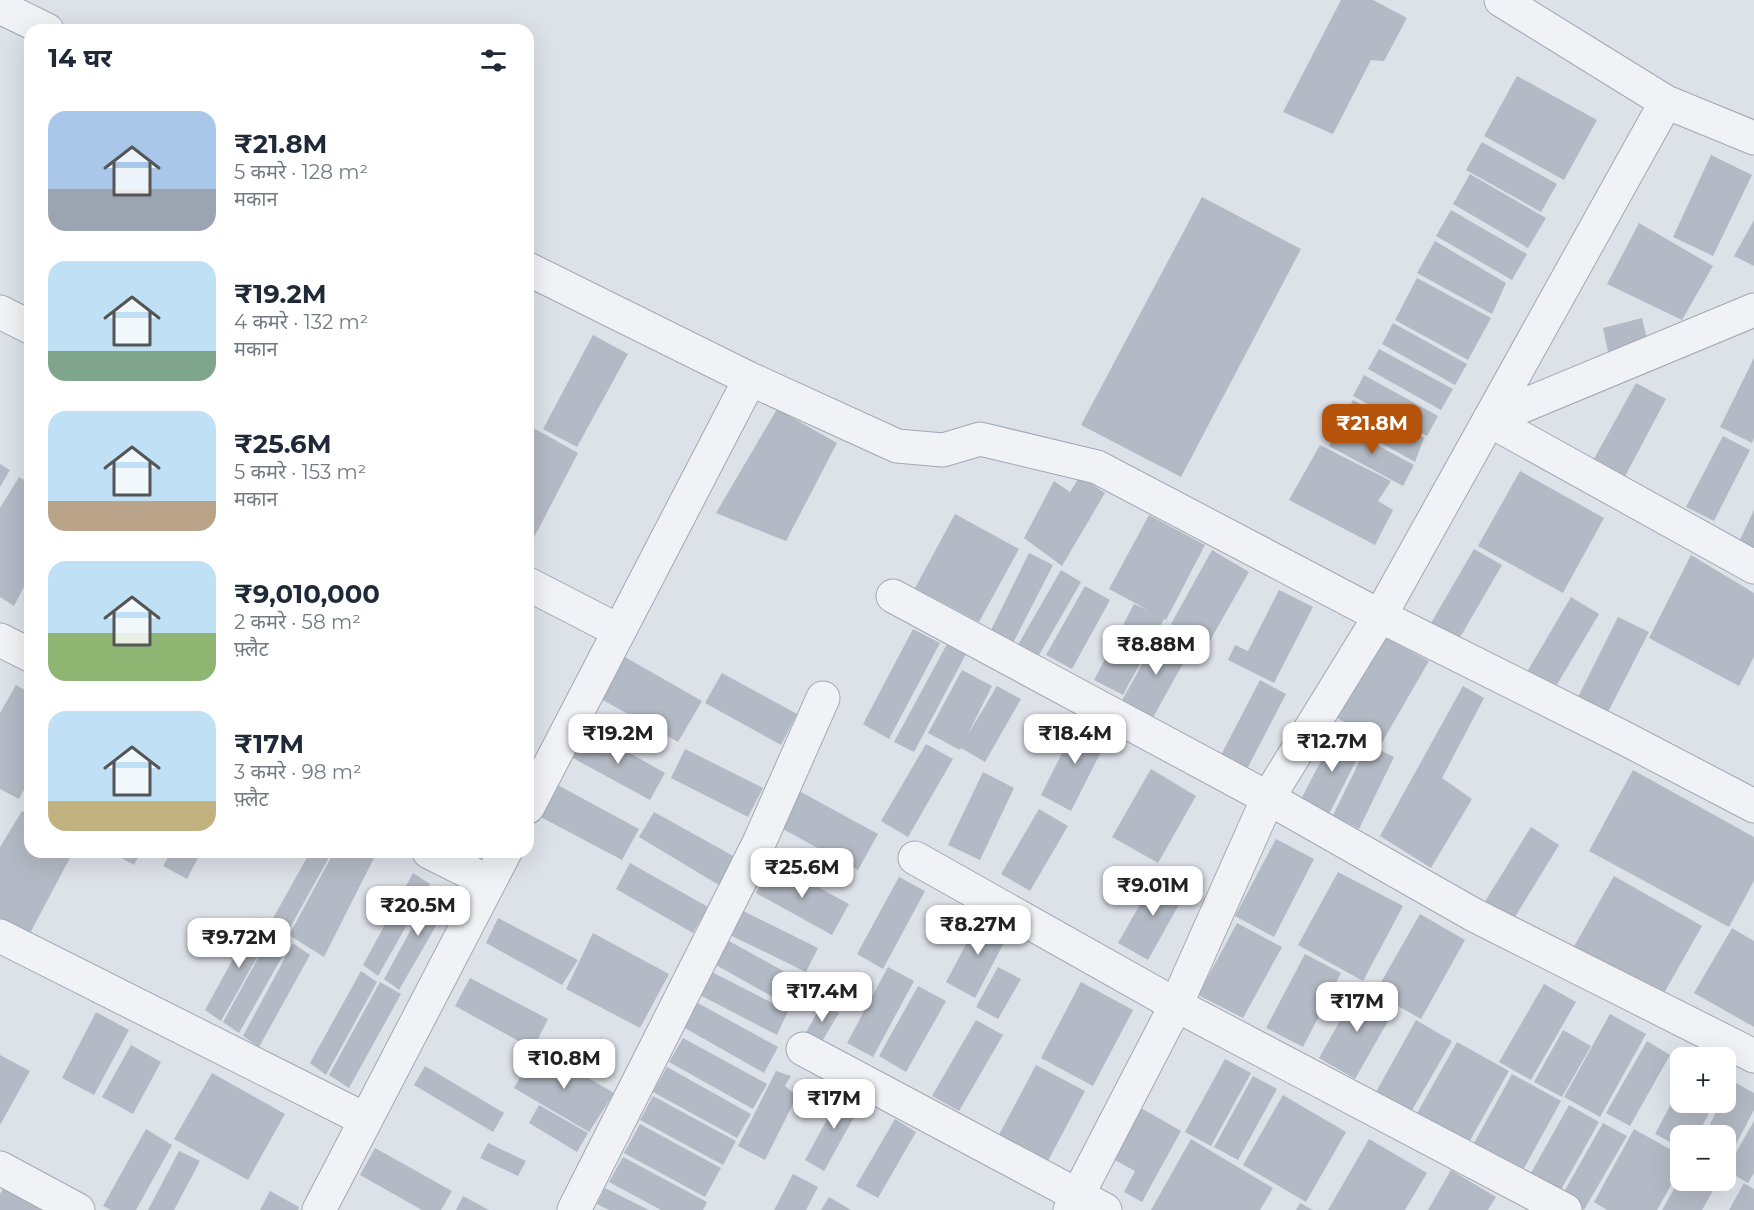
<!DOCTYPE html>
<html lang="hi">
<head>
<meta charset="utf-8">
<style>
  body { margin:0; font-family:Montserrat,"Noto Sans Devanagari",sans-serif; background:#f6f6f7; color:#1f2937; height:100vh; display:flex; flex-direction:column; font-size:22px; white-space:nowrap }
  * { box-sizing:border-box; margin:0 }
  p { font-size:20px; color:#747a83 }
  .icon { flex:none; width:33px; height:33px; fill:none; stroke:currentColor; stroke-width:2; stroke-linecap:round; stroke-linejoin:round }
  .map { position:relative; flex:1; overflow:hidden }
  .side { position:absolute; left:24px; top:24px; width:510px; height:834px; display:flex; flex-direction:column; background:#fff; border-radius:18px; box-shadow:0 6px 24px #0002 }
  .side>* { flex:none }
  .controls { position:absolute; left:1670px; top:1047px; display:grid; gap:12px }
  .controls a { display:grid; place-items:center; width:66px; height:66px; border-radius:12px; background:#fff; box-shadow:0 6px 24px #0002; font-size:30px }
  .price { position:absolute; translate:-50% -51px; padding:0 14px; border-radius:12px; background:#fff; color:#222; font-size:20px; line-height:39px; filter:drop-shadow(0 2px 3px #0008) }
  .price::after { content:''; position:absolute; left:50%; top:36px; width:18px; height:14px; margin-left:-9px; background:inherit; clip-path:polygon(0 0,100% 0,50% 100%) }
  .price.on { background:#b45309; color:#fff }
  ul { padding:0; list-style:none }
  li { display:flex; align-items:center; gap:18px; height:150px; padding:0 24px }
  li span { display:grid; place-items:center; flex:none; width:168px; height:120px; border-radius:18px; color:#555 }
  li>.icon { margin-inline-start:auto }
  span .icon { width:72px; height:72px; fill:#fffc; stroke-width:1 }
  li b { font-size:26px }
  h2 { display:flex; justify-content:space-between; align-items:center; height:72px; padding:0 24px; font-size:26px }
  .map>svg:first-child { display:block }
  .building { fill:#b4bac5 }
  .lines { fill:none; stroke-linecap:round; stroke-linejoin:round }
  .minor-casing { stroke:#a2a8b2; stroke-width:35 }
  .minor { stroke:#f0f2f6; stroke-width:33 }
</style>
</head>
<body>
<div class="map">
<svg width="1754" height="1210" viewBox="0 0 1754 1210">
  <rect width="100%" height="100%" fill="#dde1e8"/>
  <path class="building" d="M1341,0H1373L1407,18L1384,61L1371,60L1333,134L1283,112Z
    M1517,76L1597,120L1564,180L1484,136Z
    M1482,142L1557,184L1541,212L1466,170Z
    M1711,155L1752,175L1713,256L1673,237Z
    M1470,174L1546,218L1528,248L1453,204Z
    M1202,197L1301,249L1181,477L1081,425Z
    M1451,210L1527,254L1512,280L1436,236Z
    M1754,220V266L1734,256Z
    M1639,223L1713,266L1682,320L1607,284Z
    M1435,241L1506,283L1492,314L1417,273Z
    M1417,278L1491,318L1468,360L1395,320Z
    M1642,318L1649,347L1609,357L1603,328Z
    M1393,323L1467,364L1455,385L1382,344Z
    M593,335L628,354L577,447L543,429Z
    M1379,349L1453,389L1441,410L1368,369Z
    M1754,358V437L1752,443L1720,427Z
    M1364,375L1438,416L1427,436L1353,396Z
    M1636,383L1666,399L1622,482L1590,466Z
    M1353,400L1424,438L1415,462L1342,421Z
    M777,409L837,443L786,541L716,513Z
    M528,425L578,453L528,549Z
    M1340,425L1414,465L1403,486L1329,446Z
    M1723,436L1750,450L1714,521L1686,507Z
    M1320,445L1391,481L1378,501L1393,510L1375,545L1289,500Z
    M0,464L10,470L0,487Z
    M1520,471L1604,518L1563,593L1478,546Z
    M1080,476L1105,493L1062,566L1024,538L1054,481L1070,492Z
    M19,477L30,483V575L14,606L0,597V508Z
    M1754,510V554L1737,546Z
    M955,514L1019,549L979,622L915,588Z
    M1149,515L1205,545L1166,620L1164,619L1123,695L1094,680L1134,604L1148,610L1109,589Z
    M1474,549L1502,565L1455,646L1427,630Z
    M1212,550L1249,572L1208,644L1171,624Z
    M1029,553L1053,565L1013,643L990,632Z
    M1691,555L1754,593V657L1739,686L1649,638Z
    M1061,570L1081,582L1035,662L1015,650Z
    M1085,586L1110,600L1072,669L1046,655Z
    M1279,590L1313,607L1274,683L1228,660L1235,645L1248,651Z
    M1571,597L1599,614L1552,693L1524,677Z
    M1618,617L1649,632L1605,718L1575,703Z
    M913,629L940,643L889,739L863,724Z
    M1160,632L1191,649L1151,721L1120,704Z
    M1384,637L1429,661L1381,744L1336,717Z
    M947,644L966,654L914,752L894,742Z
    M625,657L702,701L678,742L601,699Z
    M962,670L992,686L967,736L997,686L1021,699L985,762L961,748L960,750L928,733Z
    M722,673L797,714L781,745L705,703Z
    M1260,680L1286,694L1247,769L1221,755Z
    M16,685L30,693V779L19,799L0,789V713Z
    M1463,686L1484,698L1442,778L1472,799L1431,868L1380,836Z
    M1079,719L1110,734L1071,811L1041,795Z
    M1339,726L1366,741L1326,820L1298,805Z
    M587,729L665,773L650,800L571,757Z
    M926,744L953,759L908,837L881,821Z
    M1368,744L1394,757L1359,829L1333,815Z
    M685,749L763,788L748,817L671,778Z
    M1151,769L1196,796L1158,863L1112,837Z
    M1633,770L1754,837V881L1729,927L1589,851Z
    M983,772L1014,788L980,860L948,845Z
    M554,783L639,829L622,860L537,815Z
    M790,786L878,834L858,870L770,822Z
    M1039,809L1068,826L1030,891L1001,874Z
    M22,811L30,815V852H73L28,937L0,923V847Z
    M654,812L737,858L722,887L639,837Z
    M1531,827L1559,845L1510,925L1481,908Z
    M1276,839L1314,859L1274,937L1235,916Z
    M111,852H141L134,865Z
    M171,852H201L187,879L163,866Z
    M310,852H332L287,933L271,922Z
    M334,852H377L324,957L289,935Z
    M772,862L849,904L832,935L756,893Z
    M630,863L708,907L693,933L616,889Z
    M1338,872L1403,906L1363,981L1298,945Z
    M413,873L430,884L378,976L363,965Z
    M1158,873L1187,890L1148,960L1118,943Z
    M1614,876L1702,926L1660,1000L1572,950Z
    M899,877L925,891L883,969L857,954Z
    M434,887L452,898L399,990L384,979Z
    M743,911L818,948L806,972L730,935Z
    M982,914L1011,929L975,998L946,982Z
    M1420,914L1465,940L1421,1019L1375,993Z
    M256,917L273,929L221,1021L205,1010Z
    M498,918L578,960L562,985L486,943Z
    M1237,923L1282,947L1243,1018L1198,995Z
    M1732,928L1754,941V1027L1694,993Z
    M274,929L291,941L239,1033L223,1022Z
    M593,933L669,974L640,1028L566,989Z
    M729,941L805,983L791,1007L716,965Z
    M293,943L310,955L259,1047L243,1036Z
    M1305,954L1341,973L1303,1047L1266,1028Z
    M888,967L914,981L873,1057L847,1043Z
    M998,967L1021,979L998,1019L976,1007Z
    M361,971L377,982L326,1075L310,1063Z
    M712,972L788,1011L777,1035L700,995Z
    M470,978L548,1019L533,1049L455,1006Z
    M380,982L401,994L349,1088L329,1075Z
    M1081,982L1133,1010L1093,1086L1041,1058Z
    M1544,984L1576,1002L1531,1080L1499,1062Z
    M918,986L946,1001L906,1072L879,1056Z
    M1359,987L1396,1007L1355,1079L1319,1058Z
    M696,1002L778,1047L764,1073L683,1027Z
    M823,1002L839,1013L821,1043L805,1034Z
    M96,1012L129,1030L94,1095L62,1078Z
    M1610,1014L1646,1034L1600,1117L1564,1097Z
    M976,1020L1003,1035L959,1111L932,1096Z
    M1416,1020L1452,1041L1411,1112L1376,1092Z
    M1563,1030L1591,1046L1562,1097L1534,1082Z
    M683,1038L767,1084L753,1109L669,1062Z
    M1647,1041L1670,1055L1630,1126L1606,1113Z
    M1457,1042L1509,1071L1468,1144L1416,1115Z
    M131,1045L161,1062L133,1114L102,1097Z
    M537,1048L614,1093L589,1132L514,1088Z
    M0,1055L30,1071L0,1125Z
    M1225,1059L1251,1073L1211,1146L1185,1132Z
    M1036,1065L1085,1091L1041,1174L992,1148Z
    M425,1066L504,1113L493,1132L414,1085Z
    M667,1067L751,1114L737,1138L653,1092Z
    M776,1071L791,1076L785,1086L797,1096L765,1160L738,1146Z
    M212,1073L285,1114L248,1180L174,1139Z
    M1512,1074L1561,1101L1522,1172L1473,1145Z
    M1253,1076L1277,1089L1238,1160L1214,1147Z
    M1732,1081L1754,1093V1110L1725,1165V1136H1704L1721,1102H1725V1095Z
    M1680,1087V1102H1715L1697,1136H1680V1147L1655,1134Z
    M843,1090L863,1101L824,1171L805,1160Z
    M1283,1095L1346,1132L1306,1202L1243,1165Z
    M653,1096L736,1141L723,1165L640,1120Z
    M539,1105L588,1133L577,1152L529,1123Z
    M1569,1105L1599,1122L1557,1197L1527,1180Z
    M1141,1108L1181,1131L1142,1202L1124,1192L1135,1171L1113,1159Z
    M895,1119L916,1132L878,1198L856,1186Z
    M1754,1121V1173L1748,1183L1726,1170Z
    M1603,1123L1627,1136L1584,1210L1561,1197Z
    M640,1124L721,1168L705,1197L624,1153Z
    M146,1129L172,1145L136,1210H111L103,1206Z
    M1634,1129L1680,1155V1169L1657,1210H1607L1594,1202Z
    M1191,1139L1273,1188L1260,1210H1151Z
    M1369,1139L1427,1173L1405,1210H1328Z
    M488,1143L526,1161L518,1176L480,1158Z
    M375,1148L452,1191L441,1210H422L360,1175Z
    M179,1151L200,1161L174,1210H148Z
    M623,1157L707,1202L703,1210H661L609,1182Z
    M1451,1170L1496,1197L1488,1210H1428Z
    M793,1174L818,1187L806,1210H774Z
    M1679,1180H1719L1702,1210H1662Z
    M1744,1183L1754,1189V1210H1729Z
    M5,1185L49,1210H0V1194Z
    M605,1188L649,1210H609L597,1204Z
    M270,1191L299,1207L298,1210H260Z
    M463,1196L489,1210H456Z
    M829,1197L851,1210H821Z
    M1300,1203L1313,1210H1296Z"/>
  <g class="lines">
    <g class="minor-casing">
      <path id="minor" d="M1501,0L1666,102L1754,138
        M0,7L47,30
        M528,269L750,379L897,446L943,450L980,439L1097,467L1380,616L1622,737L1754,806
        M0,312L30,327
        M1489,420L1754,567
        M1489,420L1754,310
        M528,584L619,631
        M893,596L1268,798L1474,915L1754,1056
        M0,640L30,655
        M528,807L750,379
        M429,852L489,882
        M915,858L1176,1005L1565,1210
        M0,936L366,1120
        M803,1049L1105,1210
        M0,1168L78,1210
        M319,1210L505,852
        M574,1210L759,843L823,698
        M1070,1210L1176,1005L1268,798L1380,616L1666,102"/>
    </g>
    <use href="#minor" class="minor"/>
  </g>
</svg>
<div class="controls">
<a>+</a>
<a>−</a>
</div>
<b class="price on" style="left:1372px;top:455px">₹21.8M</b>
<b class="price" style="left:1156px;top:676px">₹8.88M</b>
<b class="price" style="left:618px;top:765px">₹19.2M</b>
<b class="price" style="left:1075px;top:765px">₹18.4M</b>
<b class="price" style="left:1332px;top:773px">₹12.7M</b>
<b class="price" style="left:802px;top:899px">₹25.6M</b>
<b class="price" style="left:1153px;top:917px">₹9.01M</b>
<b class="price" style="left:418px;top:937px">₹20.5M</b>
<b class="price" style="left:978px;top:956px">₹8.27M</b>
<b class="price" style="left:239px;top:969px">₹9.72M</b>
<b class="price" style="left:822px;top:1023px">₹17.4M</b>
<b class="price" style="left:1357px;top:1033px">₹17M</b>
<b class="price" style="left:564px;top:1090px">₹10.8M</b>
<b class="price" style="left:834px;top:1130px">₹17M</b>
<section class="side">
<h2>14 घर<svg class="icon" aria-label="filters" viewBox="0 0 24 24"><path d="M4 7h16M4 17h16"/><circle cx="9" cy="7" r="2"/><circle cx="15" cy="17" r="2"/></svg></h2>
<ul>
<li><span style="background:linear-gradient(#a9c7e8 65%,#9aa5b1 0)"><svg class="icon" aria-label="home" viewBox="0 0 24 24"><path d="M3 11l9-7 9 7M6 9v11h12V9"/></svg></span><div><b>₹21.8M</b><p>5 कमरे · 128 m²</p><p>मकान</p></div></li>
<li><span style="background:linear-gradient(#bfe0f5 75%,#7fa58c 0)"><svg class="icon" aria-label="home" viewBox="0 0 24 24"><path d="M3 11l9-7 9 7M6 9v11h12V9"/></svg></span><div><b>₹19.2M</b><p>4 कमरे · 132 m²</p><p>मकान</p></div></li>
<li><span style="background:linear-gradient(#bfe0f5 75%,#b9a48a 0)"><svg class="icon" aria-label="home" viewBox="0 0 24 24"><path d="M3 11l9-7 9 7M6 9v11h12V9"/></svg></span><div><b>₹25.6M</b><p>5 कमरे · 153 m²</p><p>मकान</p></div></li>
<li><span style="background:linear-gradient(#bfe0f5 60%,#8fb573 0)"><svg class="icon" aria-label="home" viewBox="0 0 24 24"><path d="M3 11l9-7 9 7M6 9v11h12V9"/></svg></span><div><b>₹9,010,000</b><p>2 कमरे · 58 m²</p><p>फ़्लैट</p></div></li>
<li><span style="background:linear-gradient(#bfe0f5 75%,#c2b280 0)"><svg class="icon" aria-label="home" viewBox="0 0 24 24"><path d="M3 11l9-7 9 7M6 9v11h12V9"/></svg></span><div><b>₹17M</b><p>3 कमरे · 98 m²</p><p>फ़्लैट</p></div></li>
</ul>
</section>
</div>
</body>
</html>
